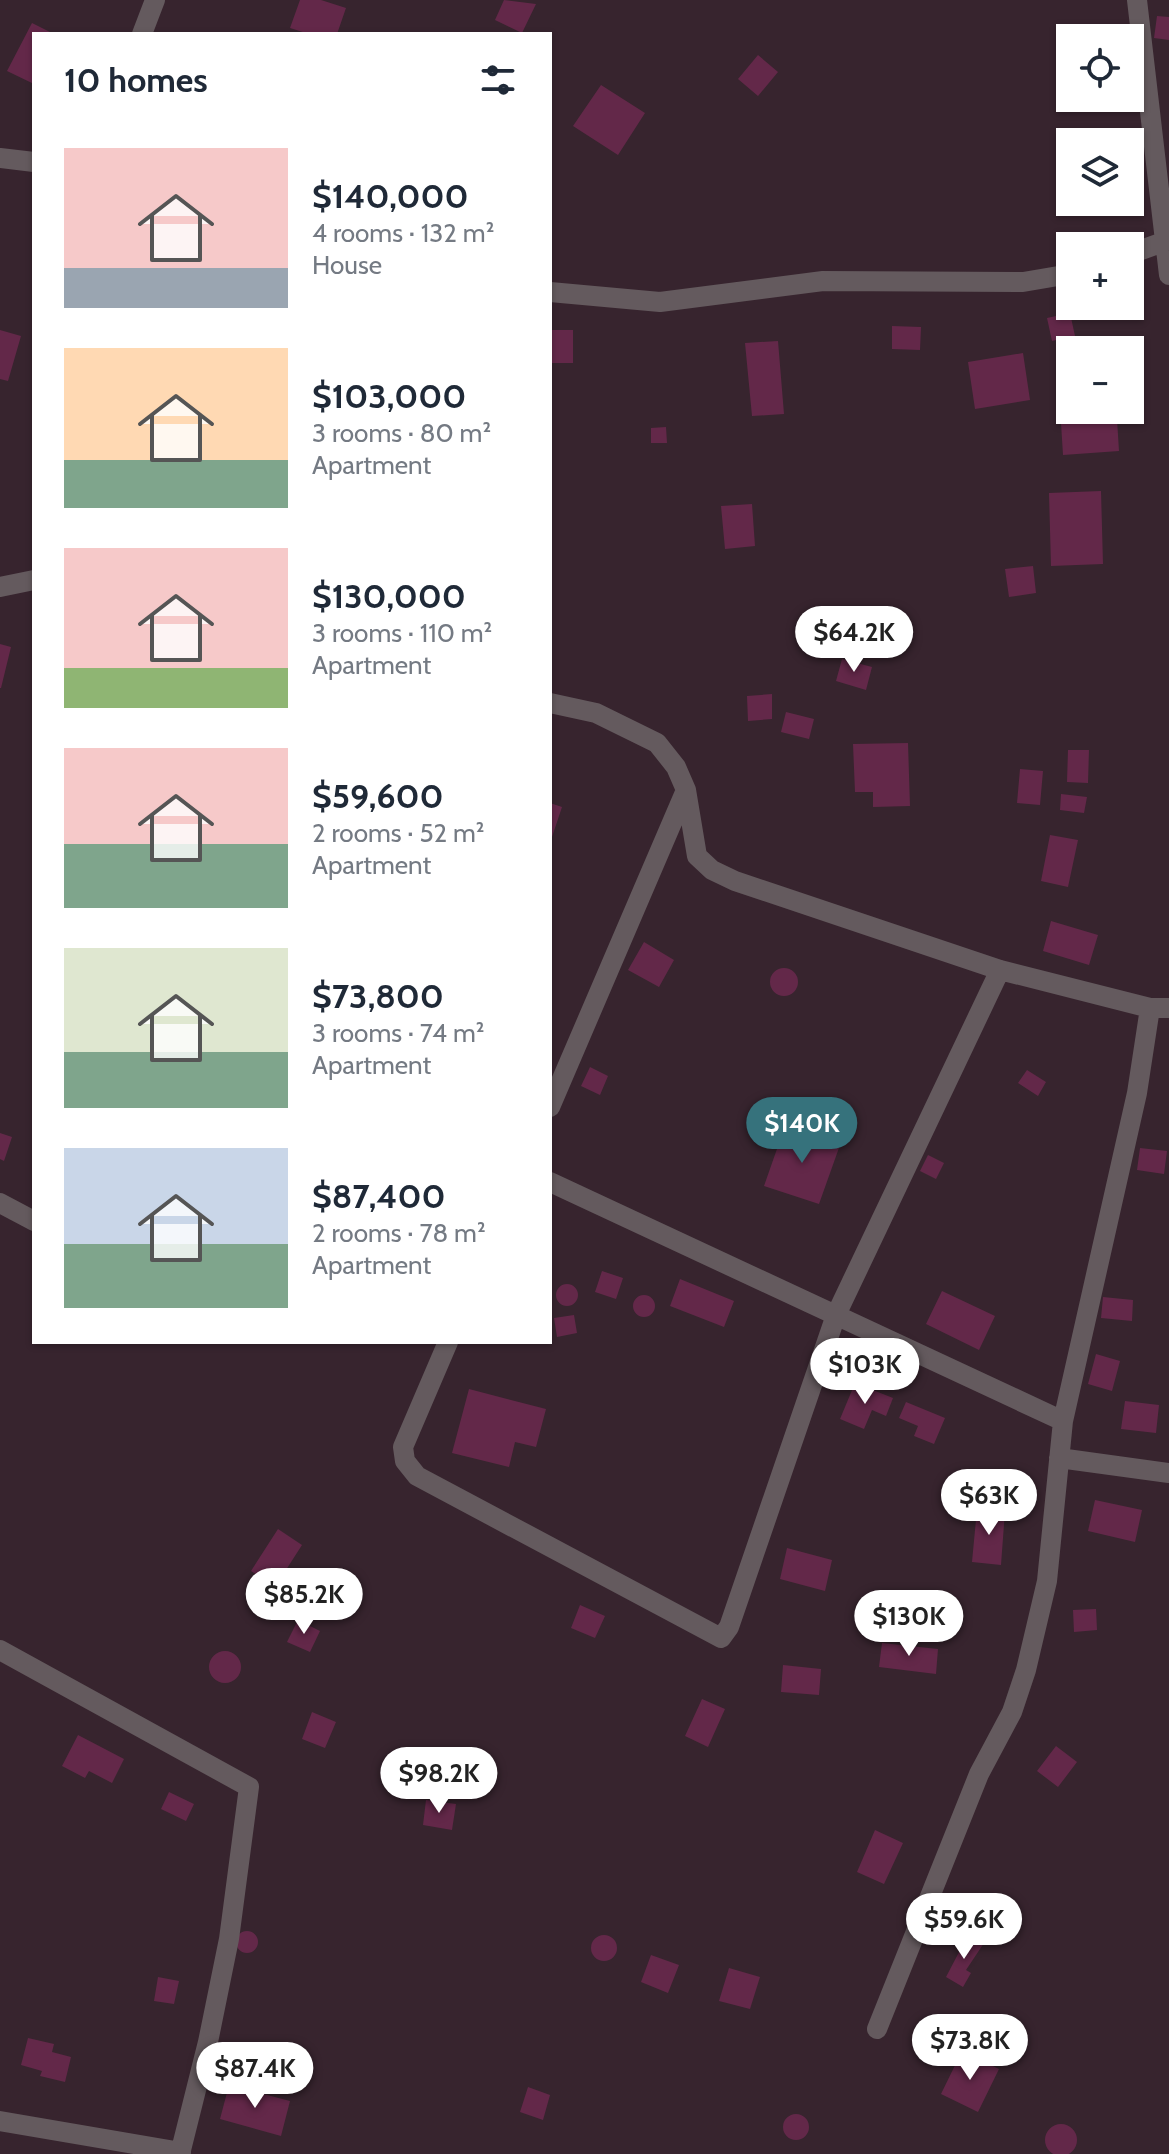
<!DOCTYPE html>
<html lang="en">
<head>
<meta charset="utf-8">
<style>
  body { margin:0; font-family:Cabin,sans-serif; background:#f6f6f7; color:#1f2937; height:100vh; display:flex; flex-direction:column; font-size:30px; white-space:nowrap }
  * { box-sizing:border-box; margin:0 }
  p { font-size:26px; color:#747a83 }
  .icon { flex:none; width:44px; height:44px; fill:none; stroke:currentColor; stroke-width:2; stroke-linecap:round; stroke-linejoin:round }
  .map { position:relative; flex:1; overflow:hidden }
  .side { position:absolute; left:32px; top:32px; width:520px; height:1312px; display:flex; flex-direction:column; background:#fff; border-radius:0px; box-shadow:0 2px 6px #0004 }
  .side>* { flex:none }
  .buttons { position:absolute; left:1056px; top:24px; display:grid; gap:16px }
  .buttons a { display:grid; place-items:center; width:88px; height:88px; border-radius:0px; background:#fff; box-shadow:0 2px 6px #0004; font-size:40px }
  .price { position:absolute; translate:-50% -68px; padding:0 18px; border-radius:28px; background:#fff; color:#222; font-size:26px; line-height:52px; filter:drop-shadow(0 2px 4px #0008) }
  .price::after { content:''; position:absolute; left:50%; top:48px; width:24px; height:18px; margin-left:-12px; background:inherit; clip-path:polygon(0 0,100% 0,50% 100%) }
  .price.active { background:#36727c; color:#fff }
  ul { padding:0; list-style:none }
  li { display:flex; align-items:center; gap:24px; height:200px; padding:0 32px }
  li span { display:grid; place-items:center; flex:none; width:224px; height:160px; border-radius:0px; color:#555 }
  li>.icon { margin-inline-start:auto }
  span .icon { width:96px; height:96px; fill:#fffc; stroke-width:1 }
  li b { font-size:34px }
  h2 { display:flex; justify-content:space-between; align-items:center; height:96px; padding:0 32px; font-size:34px }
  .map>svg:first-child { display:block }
  .building { fill:#632849 }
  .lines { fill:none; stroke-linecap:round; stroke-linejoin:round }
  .minor { stroke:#645a5e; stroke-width:20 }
</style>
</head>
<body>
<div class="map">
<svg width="1169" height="2154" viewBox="0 0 1169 2154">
  <rect width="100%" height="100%" fill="#37242e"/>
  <path class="building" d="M300,0H321L346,8L337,34H309L290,28Z
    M504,0L536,4L522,33L495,20Z
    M1157,16L1169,17V40L1154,38Z
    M32,23L54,34H34V84L7,71Z
    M758,55L778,72L758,96L738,79Z
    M601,85L645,113L618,155L573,126Z
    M1070,313L1075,336L1052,341L1047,318Z
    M892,326L921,327L920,350L892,349Z
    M0,330L21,336L8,381L0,379Z
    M550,330H573V363H550Z
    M778,341L784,414L752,416L745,343Z
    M1023,353L1030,400L975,409L968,362Z
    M1117,419L1119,451L1063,455L1061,423Z
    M666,427L667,443H651V428Z
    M1101,491L1103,564L1051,566L1049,493Z
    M752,504L755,546L725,549L721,506Z
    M1033,566L1036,593L1009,597L1005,569Z
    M0,644L11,647L1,688H0Z
    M842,659L872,667L866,690L836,681Z
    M772,694V719L748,721L747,696Z
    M786,712L814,719L809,739L781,732Z
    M908,743L910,806L873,807V792H855L853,744Z
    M1068,750H1089L1088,783L1067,782Z
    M1020,769L1043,771L1040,805L1017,803Z
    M1061,794L1087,797L1084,813L1060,810Z
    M550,803L562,807L551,840H550Z
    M1050,835L1078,840L1068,887L1041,881Z
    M1051,921L1098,935L1089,965L1043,951Z
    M644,942L674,960L659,987L628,970Z
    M770 982a14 14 0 1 1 28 0a14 14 0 1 1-28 0Z
    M590,1067L608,1076L600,1095L581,1086Z
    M1027,1070L1046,1082L1038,1096L1018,1083Z
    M785,1126L840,1145L819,1204L764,1186Z
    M0,1133L12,1137L4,1161L0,1159Z
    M1140,1148L1167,1151L1164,1174L1137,1170Z
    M928,1155L944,1163L936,1179L920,1171Z
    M602,1271L623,1278L616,1299L595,1292Z
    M680,1279L734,1301L724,1327L670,1306Z
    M556 1295a11 11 0 1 1 22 0a11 11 0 1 1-22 0Z
    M942,1291L995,1316L979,1350L926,1324Z
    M633 1306a11 11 0 1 1 22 0a11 11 0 1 1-22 0Z
    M1103,1297L1133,1300L1132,1321L1101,1318Z
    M574,1315L577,1333L557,1337L554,1318Z
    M1096,1354L1120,1361L1112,1391L1088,1384Z
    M855,1383L893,1398L886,1416L872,1410L864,1429L840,1419Z
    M469,1389L546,1409L536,1447L515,1442L509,1467L452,1453Z
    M1125,1401L1159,1405L1156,1433L1121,1429Z
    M906,1402L945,1418L934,1444L914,1436L918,1426L899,1418Z
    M1095,1500L1142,1510L1135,1542L1088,1531Z
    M977,1509L1005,1511L1001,1565L972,1562Z
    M278,1529L302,1545L275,1587L251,1571Z
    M787,1548L832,1560L825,1591L780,1579Z
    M580,1605L605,1616L595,1638L571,1628Z
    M1096,1609L1097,1630L1074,1632L1073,1610Z
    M298,1620L320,1631L310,1652L287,1642Z
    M882,1643L938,1649L936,1674L879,1667Z
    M209 1667a16 16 0 1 1 32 0a16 16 0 1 1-32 0Z
    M783,1665L821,1669L819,1695L781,1692Z
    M702,1699L725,1709L708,1747L685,1736Z
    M312,1712L336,1722L325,1748L302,1739Z
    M78,1735L124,1759L112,1783L89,1771L85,1778L62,1766Z
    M1056,1746L1077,1762L1058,1787L1037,1771Z
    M169,1792L194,1804L186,1821L161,1809Z
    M426,1800L456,1804L452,1830L423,1825Z
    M875,1830L903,1843L884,1884L857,1872Z
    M236 1942a11 11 0 1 1 22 0a11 11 0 1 1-22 0Z
    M591 1948a13 13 0 1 1 26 0a13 13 0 1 1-26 0Z
    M968,1935L984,1943L966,1970L971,1973L963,1987L946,1977Z
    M651,1955L679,1965L668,1993L641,1982Z
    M729,1968L760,1977L750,2009L719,2001Z
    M158,1977L179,1981L174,2004L154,2001Z
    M28,2038L54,2044L52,2052L71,2057L65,2082L40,2076L42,2071L21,2065Z
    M962,2051L999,2069L978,2112L941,2094Z
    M229,2085L290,2101L281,2136L220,2119Z
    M528,2087L550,2095L543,2120L520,2112Z
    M783 2127a13 13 0 1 1 26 0a13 13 0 1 1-26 0Z
    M1045 2140a16 16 0 1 1 32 0a16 16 0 1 1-32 0Z"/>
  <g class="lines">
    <path class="minor" d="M1137,0L1169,275
      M142,34L155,0
      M0,158L34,162
      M1130,254L1169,240
      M550,292L660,302L823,281L1023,282L1070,274
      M0,587L34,580
      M550,703L596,713L657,743L676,767L686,790L697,856L712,870L735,881L1000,970L1150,1008H1169
      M550,1107L686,790
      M550,1182L1063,1421
      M0,1203L34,1221
      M448,1342L403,1447L405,1461L417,1476L721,1638L729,1627L836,1315L1000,970
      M1059,1458L1169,1473
      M0,1650L249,1787L229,1939L208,2042L180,2154
      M877,2029L979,1774L1012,1712L1026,1670L1047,1581L1063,1421L1137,1093L1150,1008
      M0,2121L181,2152"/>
  </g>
</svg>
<div class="buttons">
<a><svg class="icon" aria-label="locate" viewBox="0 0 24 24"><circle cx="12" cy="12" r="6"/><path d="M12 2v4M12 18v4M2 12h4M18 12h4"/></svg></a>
<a><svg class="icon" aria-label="layers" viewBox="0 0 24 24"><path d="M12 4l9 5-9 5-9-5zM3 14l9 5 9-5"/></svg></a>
<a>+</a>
<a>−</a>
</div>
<b class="price" style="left:854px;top:674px">$64.2K</b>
<b class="price active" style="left:802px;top:1165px">$140K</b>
<b class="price" style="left:865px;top:1406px">$103K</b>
<b class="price" style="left:989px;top:1537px">$63K</b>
<b class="price" style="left:304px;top:1636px">$85.2K</b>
<b class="price" style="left:909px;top:1658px">$130K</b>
<b class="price" style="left:439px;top:1815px">$98.2K</b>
<b class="price" style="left:964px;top:1961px">$59.6K</b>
<b class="price" style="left:970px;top:2082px">$73.8K</b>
<b class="price" style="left:255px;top:2110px">$87.4K</b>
<section class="side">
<h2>10 homes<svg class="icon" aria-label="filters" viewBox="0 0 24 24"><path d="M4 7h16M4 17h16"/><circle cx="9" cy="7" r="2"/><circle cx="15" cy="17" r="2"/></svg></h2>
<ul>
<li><span style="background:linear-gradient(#f6c9c9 75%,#9aa5b1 0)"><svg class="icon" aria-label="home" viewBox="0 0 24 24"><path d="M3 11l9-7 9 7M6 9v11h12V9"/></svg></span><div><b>$140,000</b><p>4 rooms · 132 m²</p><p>House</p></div></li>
<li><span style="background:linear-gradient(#ffd9b3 70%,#7fa58c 0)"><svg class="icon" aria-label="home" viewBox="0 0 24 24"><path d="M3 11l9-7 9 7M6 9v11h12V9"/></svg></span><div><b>$103,000</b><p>3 rooms · 80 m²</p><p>Apartment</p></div></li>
<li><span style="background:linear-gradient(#f6c9c9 75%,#8fb573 0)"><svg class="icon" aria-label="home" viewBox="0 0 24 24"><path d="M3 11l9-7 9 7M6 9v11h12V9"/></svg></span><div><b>$130,000</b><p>3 rooms · 110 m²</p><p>Apartment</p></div></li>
<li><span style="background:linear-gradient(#f6c9c9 60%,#7fa58c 0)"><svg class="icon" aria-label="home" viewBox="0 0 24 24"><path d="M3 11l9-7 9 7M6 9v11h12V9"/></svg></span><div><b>$59,600</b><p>2 rooms · 52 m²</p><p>Apartment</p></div></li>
<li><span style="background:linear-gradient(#dfe7d0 65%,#7fa58c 0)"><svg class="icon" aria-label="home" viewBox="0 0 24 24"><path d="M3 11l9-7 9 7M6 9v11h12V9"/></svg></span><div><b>$73,800</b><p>3 rooms · 74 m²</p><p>Apartment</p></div></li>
<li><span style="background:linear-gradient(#c9d6e8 60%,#7fa58c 0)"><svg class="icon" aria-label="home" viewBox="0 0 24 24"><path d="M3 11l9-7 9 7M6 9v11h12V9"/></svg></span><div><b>$87,400</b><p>2 rooms · 78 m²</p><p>Apartment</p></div></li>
</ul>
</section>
</div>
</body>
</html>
